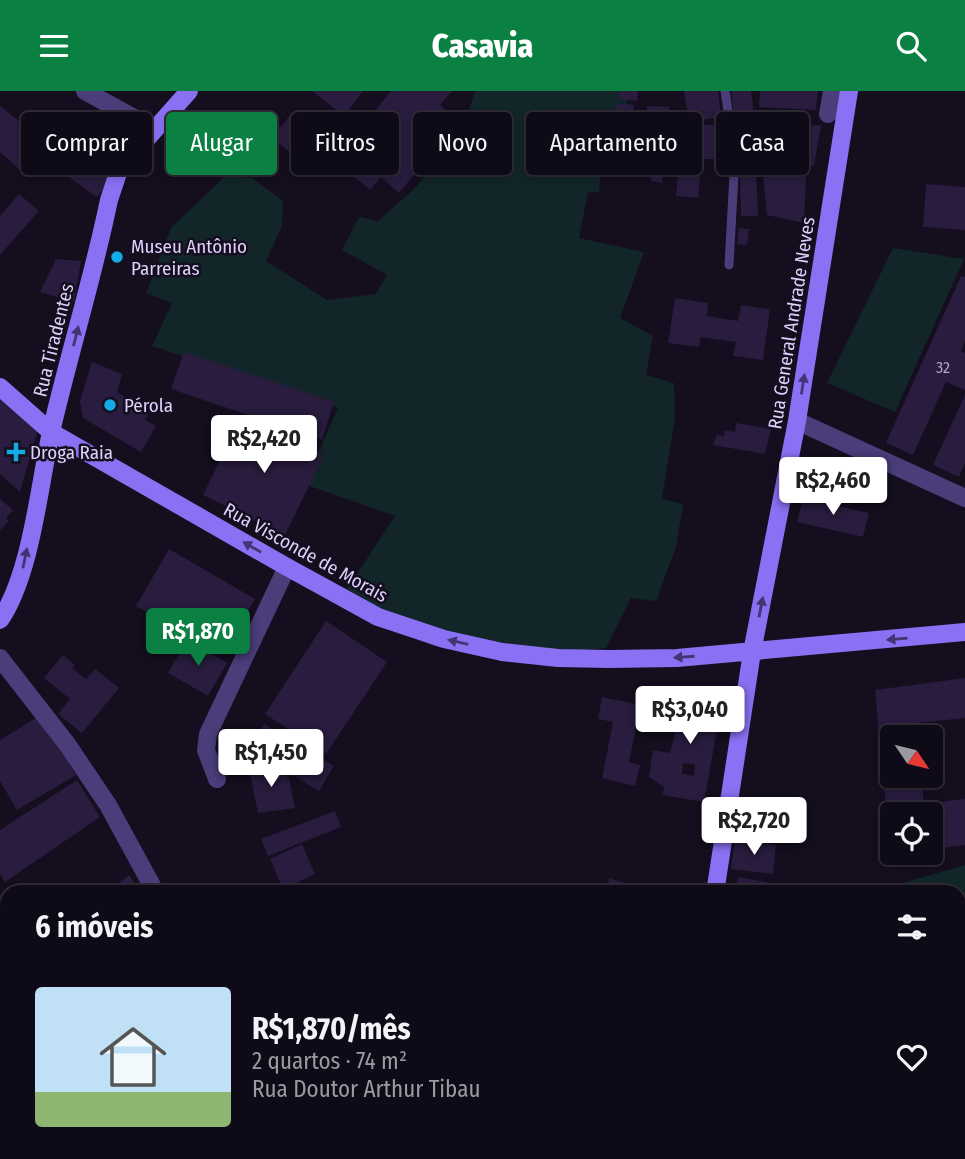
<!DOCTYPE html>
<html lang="pt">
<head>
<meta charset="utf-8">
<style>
  body { margin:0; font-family:"Fira Sans Condensed",sans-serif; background:#181320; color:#f1f3f6; height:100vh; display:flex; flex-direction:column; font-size:26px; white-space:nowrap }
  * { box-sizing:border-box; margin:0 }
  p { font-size:23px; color:#9b9aa1 }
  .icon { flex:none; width:38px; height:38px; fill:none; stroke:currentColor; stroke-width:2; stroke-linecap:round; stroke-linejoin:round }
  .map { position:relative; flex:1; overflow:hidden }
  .sheet { position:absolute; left:0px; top:794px; width:966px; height:275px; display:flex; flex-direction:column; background:#0f0a17; border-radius:21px 21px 0 0; box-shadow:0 4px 10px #0003,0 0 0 2px #2f2b36 }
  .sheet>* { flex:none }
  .top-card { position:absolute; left:21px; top:21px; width:924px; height:63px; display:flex; gap:14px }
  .needle { width:46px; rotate:125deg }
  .tools { position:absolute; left:880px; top:634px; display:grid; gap:14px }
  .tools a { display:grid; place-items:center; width:63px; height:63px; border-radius:7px; background:#0f0a17; box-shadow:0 4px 10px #0003,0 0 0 2px #2f2b36; font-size:35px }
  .price { position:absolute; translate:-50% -60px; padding:0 16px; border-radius:7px; background:#fff; color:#222; font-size:23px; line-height:46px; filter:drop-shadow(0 2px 4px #0008) }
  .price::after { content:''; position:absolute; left:50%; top:42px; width:21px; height:16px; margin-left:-10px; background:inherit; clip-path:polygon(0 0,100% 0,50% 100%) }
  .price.current { background:#0b8043; color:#fff }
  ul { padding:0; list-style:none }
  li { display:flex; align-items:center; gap:21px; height:175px; padding:0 35px }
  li+li { border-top:2px solid #2f2b36 }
  li span { display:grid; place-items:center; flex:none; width:196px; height:140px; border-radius:7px; color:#555 }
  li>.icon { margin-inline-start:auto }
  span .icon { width:84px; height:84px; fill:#fffc; stroke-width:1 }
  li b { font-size:30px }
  h2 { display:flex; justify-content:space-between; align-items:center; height:84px; padding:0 35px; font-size:30px }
  .chip { padding:0 24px; border-radius:7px; background:#0f0a17; box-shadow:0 4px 10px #0003,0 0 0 2px #2f2b36; font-size:24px; line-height:63px }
  .chip.current { background:#0b8043; color:#fff }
  header { display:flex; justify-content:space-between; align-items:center; height:91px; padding:0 35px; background:#0b8043; color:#fff; font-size:32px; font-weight:800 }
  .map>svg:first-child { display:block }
  .green { fill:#122528 }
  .building { fill:#291c3e; fill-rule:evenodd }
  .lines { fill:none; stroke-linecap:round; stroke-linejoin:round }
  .lane { stroke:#4a3d7a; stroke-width:9 }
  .street { stroke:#4a3d7a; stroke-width:18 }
  .secondary { stroke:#8a70f3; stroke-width:18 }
  .oneway { fill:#433574 }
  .poi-dot { fill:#14abe4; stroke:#140e1f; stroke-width:2.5 }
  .labels { text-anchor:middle; stroke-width:5; stroke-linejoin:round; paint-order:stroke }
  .number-label { font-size:16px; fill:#b0a3cc }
  .poi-label { font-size:19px; fill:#ddd0fb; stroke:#140e1f; text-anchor:start }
  .street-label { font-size:19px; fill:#ddd0fb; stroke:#140e1f }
</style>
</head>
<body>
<header><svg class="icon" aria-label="menu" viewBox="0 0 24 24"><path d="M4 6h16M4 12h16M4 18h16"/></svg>Casavia<svg class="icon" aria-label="search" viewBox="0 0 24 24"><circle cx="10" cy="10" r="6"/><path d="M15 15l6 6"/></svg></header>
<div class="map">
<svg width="965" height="1068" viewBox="0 0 965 1068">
  <rect width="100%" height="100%" fill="#140e1f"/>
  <path class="green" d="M475,0H626L628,43L604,44L599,101H588L579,147L644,161L620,227L653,245L646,284L674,292L675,326L662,408L683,413L676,456L656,510L631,507L606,557L511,567L432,555L347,498L395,425L304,393L338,317L152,255L172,212L146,202L171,137L225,85L252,87L283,110L282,135L266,170L327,209L376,203L387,184L342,159L359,126L378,130L415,97L463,37Z
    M893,157L964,168L895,321L827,292Z
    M965,774V859L959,864V802L884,801L885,797Z
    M705,1062H820L817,1068H705Z"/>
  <path class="building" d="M312,0H363L344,25Z
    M391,0H452L440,14L458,30L399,102L381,86L370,99L334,70Z
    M620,0H638L637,10L619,8Z
    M684,0H718L721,26L689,31Z
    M731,0H751L754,23L734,26Z
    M760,0H818L816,19L759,16Z
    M617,12L634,14L629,49L615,44Z
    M0,15L41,47L19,78L0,61Z
    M647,15L669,16L677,64L648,55Z
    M290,24L314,42L296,66L267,43L275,32L281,36Z
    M336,26L347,34L321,67L310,58Z
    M89,28L133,54L116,72L76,47Z
    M687,34H729V68H687Z
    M821,34L814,75L763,76L756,38Z
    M70,59L119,79L97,106L59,79Z
    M641,61L668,63L667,77L662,78V92L651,90V77L637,73Z
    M679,76L701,77L698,107L676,105Z
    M756,79L758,125H741L740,80Z
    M763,85H806L804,132L767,124Z
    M926,93L965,96V139L923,136Z
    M19,103L39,120L0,164V125Z
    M739,137L749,138L747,154L737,153Z
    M56,168L81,170L74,211L40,201Z
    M961,185L965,186V250L961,260L965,262V299L946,291L913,364L886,352Z
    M675,207L708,212L707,225L738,230L741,214L770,218L763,269L733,265L736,251L701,246L699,256L668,252Z
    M184,261L334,311L322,349L171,298Z
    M92,271L122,283L117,301L150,319L145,329L156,335L141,361L83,327L80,310Z
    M965,304V372L959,386L933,374Z
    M0,306L38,339L20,401L0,383Z
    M242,324L324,364L285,444L203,404Z
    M736,332L771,338L765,363L713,354L717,344L724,345L725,339L735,341Z
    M803,407L869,422L863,446L797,431Z
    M0,408L13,419L6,427L9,430L0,439Z
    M169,458L255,508L222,564L136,515Z
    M326,530L387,571L326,663L265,623Z
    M187,549L227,572L208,605L168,582Z
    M63,564L75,574L72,577L86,588L95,578L119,597L82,642L58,623L70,608L44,587Z
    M965,587V627L916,632L917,646H892V684H921L924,713L965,708V754L931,758V723H892V746L889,747L875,599Z
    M725,594L704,711L662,704L664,696L649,686L653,659L670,662L686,599ZM683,672L695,674L694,685L682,683Z
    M602,606L641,614L629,671L640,674L635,695L602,687L613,631L598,628Z
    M41,624L76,684L17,719L0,690V649Z
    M264,633L334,675L319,700L249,658Z
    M260,671L289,687L295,717L258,722L248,673Z
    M77,689L100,726L5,791L0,783V739Z
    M335,720L341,736L268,765L261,748Z
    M735,747L776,754L773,783L731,778Z
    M302,753L315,783L283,798L270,768Z
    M129,784L142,802H105Z
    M738,786L813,800L812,802H735Z
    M609,787L628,793L627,802H607Z
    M636,792L684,800V802H638Z
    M959,1028L965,1032V1068H913L903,1062H959Z
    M848,1062H897L894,1068H845Z"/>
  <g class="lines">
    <path class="lane" d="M725,0L735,66L729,174
      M959,876L965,873
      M824,1068L826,1062"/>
    <path class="street" d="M85,0L154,38
      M828,23L832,0
      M797,330L965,407
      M0,567L67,653L108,714L156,802
      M217,688L206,659L208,643L287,476"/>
    <path class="secondary" d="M0,296L51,341L287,476L378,526L444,548L502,561L558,567L609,568L677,567L965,541
      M0,529C31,484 39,396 51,341C69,263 93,187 109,109L119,79L189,0
      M715,802L752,561L797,330L849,0
      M695,1068V1062"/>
  </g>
  <defs><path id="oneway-solid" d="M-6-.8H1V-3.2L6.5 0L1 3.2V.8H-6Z" transform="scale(1.75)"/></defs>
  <g class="oneway">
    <use href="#oneway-solid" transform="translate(76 245) rotate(-76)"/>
    <use href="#oneway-solid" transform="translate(803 293) rotate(-81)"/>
    <use href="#oneway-solid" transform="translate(252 456) rotate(-150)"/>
    <use href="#oneway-solid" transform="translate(25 467) rotate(-78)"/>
    <use href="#oneway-solid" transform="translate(761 516) rotate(-79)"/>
    <use href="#oneway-solid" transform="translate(897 548) rotate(175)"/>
    <use href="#oneway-solid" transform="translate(458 551) rotate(-167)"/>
    <use href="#oneway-solid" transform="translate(684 566) rotate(176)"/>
  </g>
  <g class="poi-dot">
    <circle cx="117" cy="166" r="7"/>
    <circle cx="110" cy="314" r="7"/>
    <path d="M12.5 350.5h7v7h7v7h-7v7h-7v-7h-7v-7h7z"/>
  </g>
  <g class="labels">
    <g class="number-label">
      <text x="943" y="282">32</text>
    </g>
    <g class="poi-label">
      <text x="131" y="162">Museu Antônio<tspan x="131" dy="22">Parreiras</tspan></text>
      <text x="124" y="321">Pérola</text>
      <text x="30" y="368">Droga Raia</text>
    </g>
    <g class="street-label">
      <text transform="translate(791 232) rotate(-81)" y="7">Rua General Andrade Neves</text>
      <text transform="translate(53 249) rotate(-76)" y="7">Rua Tiradentes</text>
      <text transform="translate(306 461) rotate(29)" y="7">Rua Visconde de Morais</text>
    </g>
  </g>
</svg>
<div class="tools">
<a><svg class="needle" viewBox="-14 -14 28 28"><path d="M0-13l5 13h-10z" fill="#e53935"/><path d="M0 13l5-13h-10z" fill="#9b9aa1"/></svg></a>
<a><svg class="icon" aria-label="locate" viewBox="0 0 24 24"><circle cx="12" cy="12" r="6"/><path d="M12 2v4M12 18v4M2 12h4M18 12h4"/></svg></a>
</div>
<b class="price" style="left:264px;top:384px">R$2,420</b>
<b class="price" style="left:833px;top:426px">R$2,460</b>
<b class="price current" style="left:198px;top:577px">R$1,870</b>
<b class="price" style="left:690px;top:655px">R$3,040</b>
<b class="price" style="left:271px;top:698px">R$1,450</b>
<b class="price" style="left:754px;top:766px">R$2,720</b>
<div class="top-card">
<a class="chip">Comprar</a>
<a class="chip current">Alugar</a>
<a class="chip">Filtros</a>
<a class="chip">Novo</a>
<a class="chip">Apartamento</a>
<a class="chip">Casa</a>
</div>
<section class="sheet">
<h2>6 imóveis<svg class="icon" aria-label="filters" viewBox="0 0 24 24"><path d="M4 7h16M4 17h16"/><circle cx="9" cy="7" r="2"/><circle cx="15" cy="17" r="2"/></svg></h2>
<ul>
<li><span style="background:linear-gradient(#bfe0f5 75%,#8fb573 0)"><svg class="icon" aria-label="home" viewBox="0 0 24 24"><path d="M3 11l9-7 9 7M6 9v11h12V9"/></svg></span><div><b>R$1,870/mês</b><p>2 quartos · 74 m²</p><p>Rua Doutor Arthur Tibau</p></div><svg class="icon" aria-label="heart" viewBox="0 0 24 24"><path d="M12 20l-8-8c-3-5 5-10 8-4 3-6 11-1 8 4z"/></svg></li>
</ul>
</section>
</div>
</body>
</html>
